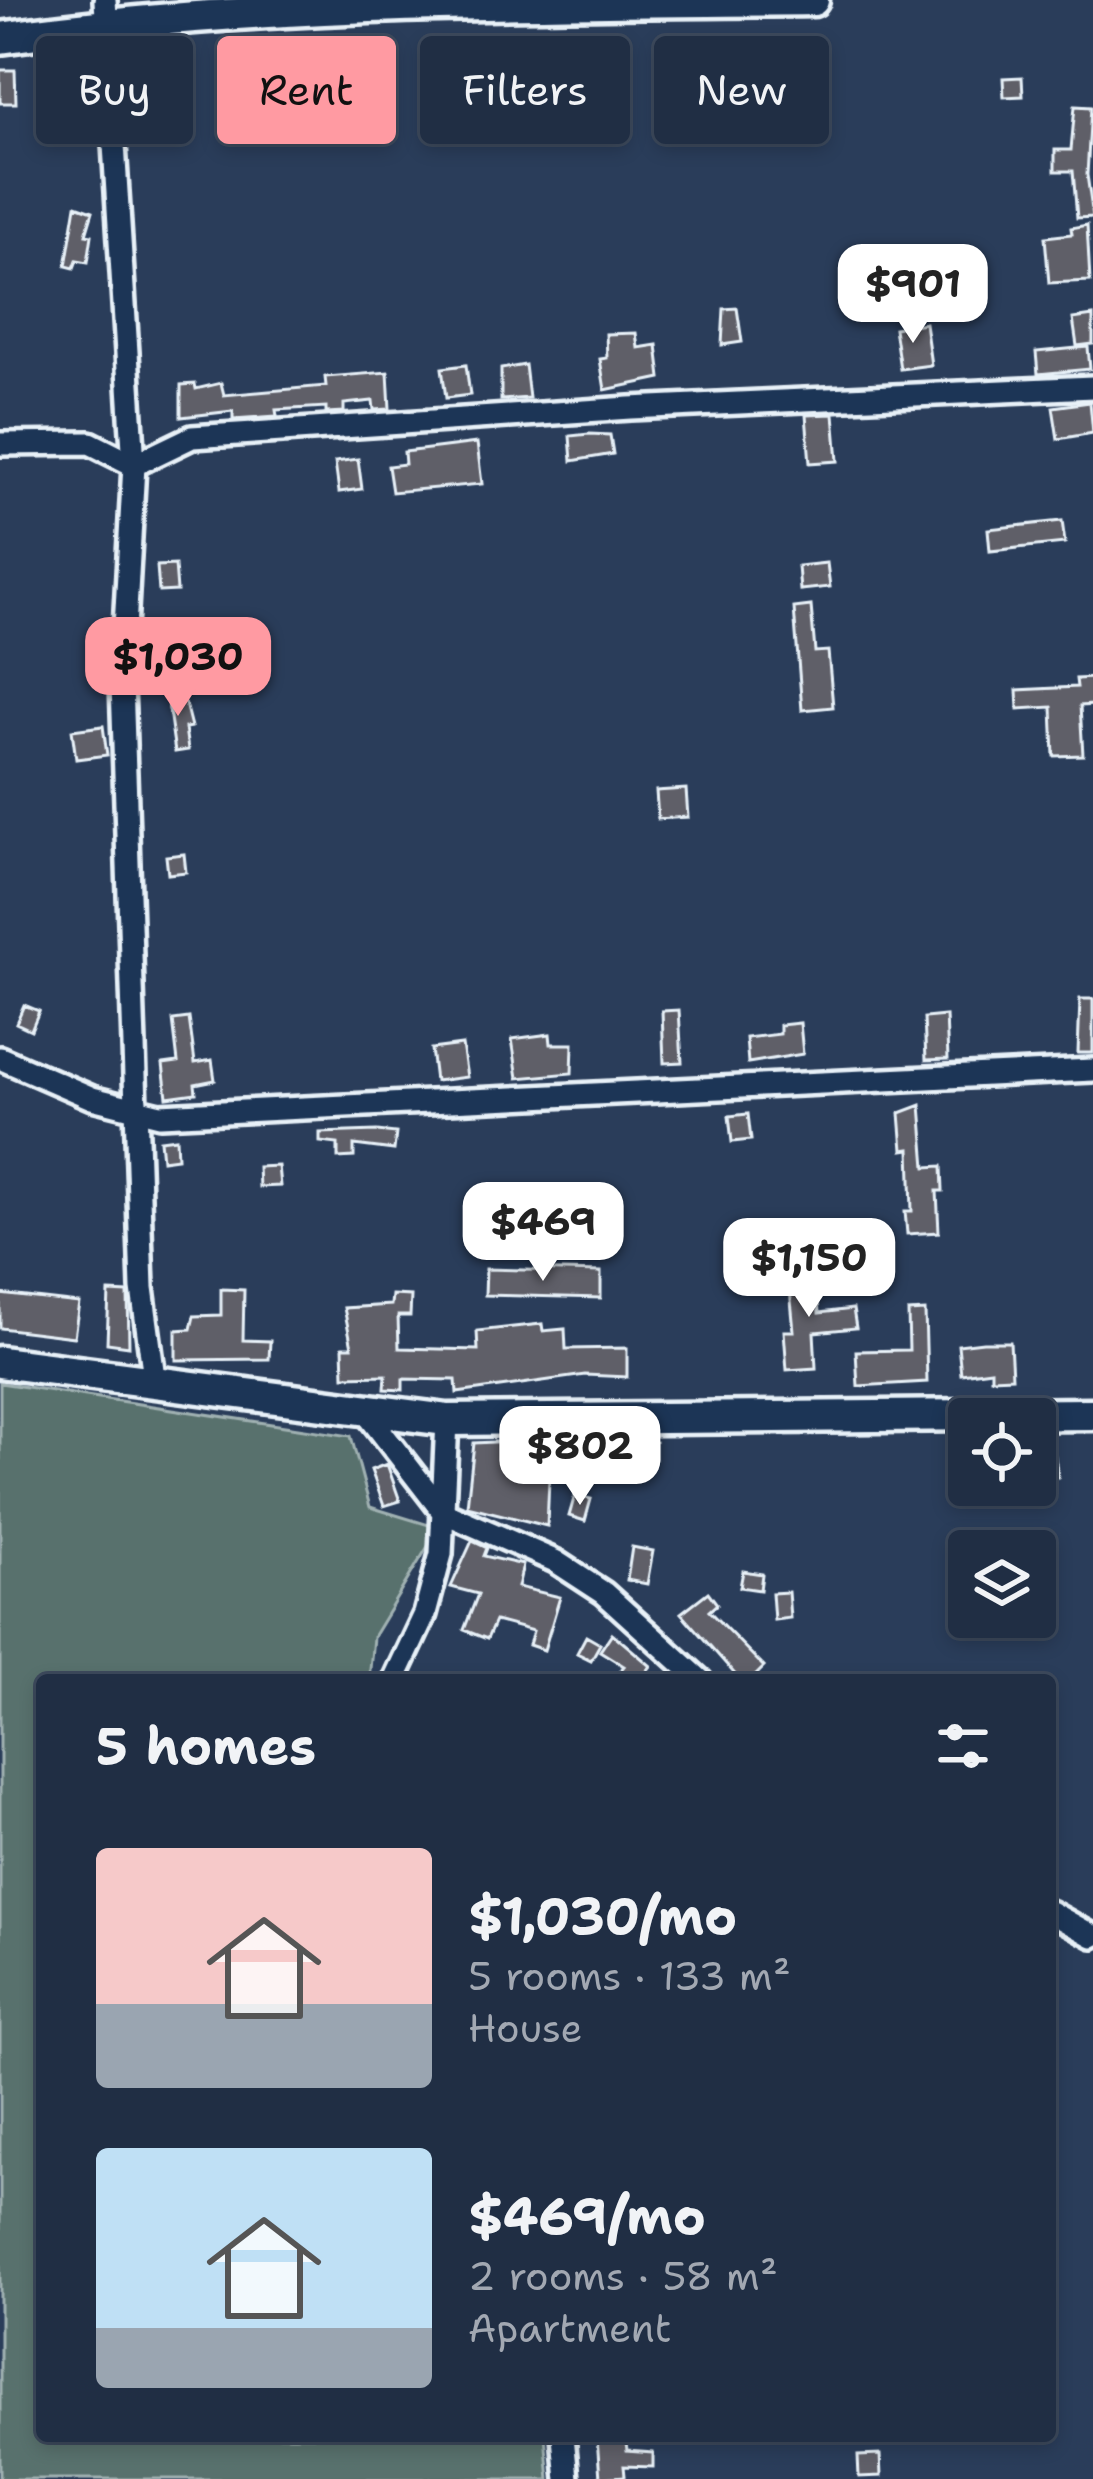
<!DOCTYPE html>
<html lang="en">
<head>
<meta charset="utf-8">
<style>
  body { margin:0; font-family:"Shantell Sans",sans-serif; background:#28364b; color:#f1f3f6; height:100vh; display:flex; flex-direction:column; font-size:45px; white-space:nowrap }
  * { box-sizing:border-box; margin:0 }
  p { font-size:39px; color:#a2a8b2 }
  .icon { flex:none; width:66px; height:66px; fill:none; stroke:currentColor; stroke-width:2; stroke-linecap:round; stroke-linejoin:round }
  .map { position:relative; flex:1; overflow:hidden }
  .sheet { position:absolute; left:36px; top:1674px; width:1020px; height:768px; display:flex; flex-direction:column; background:#202e44; border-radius:12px; box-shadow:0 6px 18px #0003,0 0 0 3px #3d4a5d }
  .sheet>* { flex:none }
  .hud { position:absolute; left:36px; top:36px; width:1023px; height:108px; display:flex; gap:24px }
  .controls { position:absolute; left:948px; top:1398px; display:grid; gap:24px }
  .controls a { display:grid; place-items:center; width:108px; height:108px; border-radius:12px; background:#202e44; box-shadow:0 6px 18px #0003,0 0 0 3px #3d4a5d; font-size:60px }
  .price { position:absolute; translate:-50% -102px; padding:0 27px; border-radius:24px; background:#fff; color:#222; font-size:39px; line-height:78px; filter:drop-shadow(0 3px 6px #0008) }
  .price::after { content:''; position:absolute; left:50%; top:72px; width:36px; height:27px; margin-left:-18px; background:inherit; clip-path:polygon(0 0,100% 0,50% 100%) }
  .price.selected { background:#ff9aa2; color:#111 }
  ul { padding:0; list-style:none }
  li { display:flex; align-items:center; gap:36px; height:300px; padding:0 60px }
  li span { display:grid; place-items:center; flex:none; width:336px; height:240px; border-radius:12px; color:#555 }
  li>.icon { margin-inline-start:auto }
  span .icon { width:144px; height:144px; fill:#fffc; stroke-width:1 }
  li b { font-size:51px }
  h2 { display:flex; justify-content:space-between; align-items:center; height:144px; padding:0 60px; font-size:51px }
  .tag { padding:0 42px; border-radius:12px; background:#202e44; box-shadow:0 6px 18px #0003,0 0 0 3px #3d4a5d; font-size:42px; line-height:108px }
  .tag.selected { background:#ff9aa2; color:#111 }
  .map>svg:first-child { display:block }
  .green { fill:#58716d; stroke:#a0b1b2; stroke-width:3 }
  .building { fill:#5e5e68; stroke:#e8f1f8; stroke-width:3 }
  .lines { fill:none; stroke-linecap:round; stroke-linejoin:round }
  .street-casing { stroke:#e8f1f8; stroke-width:30 }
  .secondary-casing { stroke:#e8f1f8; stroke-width:39 }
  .street { stroke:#1d3557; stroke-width:21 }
  .secondary { stroke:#1d3557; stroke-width:30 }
</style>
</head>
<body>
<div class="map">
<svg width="1093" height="2479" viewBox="0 0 1093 2479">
  <rect width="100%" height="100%" fill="#2a3d5a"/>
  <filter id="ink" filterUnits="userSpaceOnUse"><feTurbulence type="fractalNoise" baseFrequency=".00833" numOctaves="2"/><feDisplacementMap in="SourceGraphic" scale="24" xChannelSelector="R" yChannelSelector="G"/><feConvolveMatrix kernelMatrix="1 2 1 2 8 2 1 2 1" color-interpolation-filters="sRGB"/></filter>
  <g filter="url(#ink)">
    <path class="green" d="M0,1383L351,1436L370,1507L439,1528L373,1637L369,1680H42V2436H545L549,2479H0Z"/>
    <path class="building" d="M624,42L629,116L604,117L603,76L588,77L586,44Z
      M489,43L492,87L474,88L470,45Z
      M91,46L95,81L56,85L52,51Z
      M0,70H15L16,103H0Z
      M1022,77L1023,96L1004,97L1003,78Z
      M1075,106L1091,107L1087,175L1093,217L1077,218L1073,171H1055V150H1071Z
      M76,205L93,211L86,234L92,235L88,262L77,260L74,268L66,266Z
      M1087,225L1090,281L1049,283L1045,237L1072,234L1071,228Z
      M737,308L742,342L722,345L724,309Z
      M1093,316V344L1077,346L1073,319Z
      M925,323L931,365L900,369L894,328Z
      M636,333L638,348L657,345L661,378L605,390L600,359L607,358L606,334Z
      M1088,347L1090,369L1038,374L1036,352Z
      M466,365L470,395L446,398L442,368Z
      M525,365L529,398L501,400V369Z
      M388,372L390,409L374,410L373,401L344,404V412L326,413V407L276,410L277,416L233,419V411L181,417V385L195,384L196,389L221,383L224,395L326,386L325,377Z
      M1090,402L1093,433L1058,439L1053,407Z
      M834,414L838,461L810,463L806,415Z
      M589,434L610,435L613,454L572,461L570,436Z
      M477,443L482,484L392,492L388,466L405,464L404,452Z
      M358,459L362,489L339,492L335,462Z
      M1062,521L1065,543L990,551L988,529Z
      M827,563L830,587L800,590L798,566Z
      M175,565L177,591L159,592L157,566Z
      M811,606L815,652L828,651L833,707L802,710L794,608Z
      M1093,678V705L1080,706L1083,755L1054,756L1052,707L1018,709L1017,690L1077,687L1076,679Z
      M181,688L191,727L185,728L188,750L175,752L166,690Z
      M103,726L107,755L76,759L72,730Z
      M686,789L688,817L658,819L656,791Z
      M184,854L186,872L168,874L166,856Z
      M1080,999H1093V1053H1078Z
      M24,1005L39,1011L31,1030L16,1023Z
      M679,1010L682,1062L664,1063L662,1011Z
      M946,1016L948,1059L926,1060L924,1018Z
      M189,1018L195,1063L212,1060L215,1080L195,1084L196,1093L167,1097L163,1064L178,1062L173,1020Z
      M800,1023L803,1054L748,1063L746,1038L780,1034V1025Z
      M550,1034L551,1044H573L572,1073L518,1078L512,1039Z
      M462,1045L467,1077L435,1081L431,1049Z
      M921,1105L926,1167L942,1166L943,1191H937L939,1232L907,1234L905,1211H912L910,1149L903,1150L900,1113Z
      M748,1114L751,1140L732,1142L729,1116Z
      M377,1131L396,1133L394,1150L354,1145V1157L338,1158V1144L320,1142V1133Z
      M176,1138L177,1158L162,1160L160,1140Z
      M278,1166L280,1186L259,1187L258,1167Z
      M815,1267L819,1313L853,1309L856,1328L814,1332L816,1368L787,1370L784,1331H794L788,1269Z
      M486,1269L601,1272V1298L485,1295Z
      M221,1289L244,1290L243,1340L270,1341L269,1359L176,1360V1330L191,1329L194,1316L221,1315Z
      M109,1292L128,1293L129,1346L107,1343Z
      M0,1294L79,1303L74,1337L0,1328Z
      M392,1295L411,1296L410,1316H398L399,1348L478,1350L477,1331L542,1324L543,1331L565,1329L566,1349L627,1348V1377L585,1375L457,1393L456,1380L403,1379V1390L385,1389L386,1375L344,1376L343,1347H352L344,1308L391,1305Z
      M925,1311L927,1382L858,1386L856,1351L909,1350L908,1312Z
      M983,1342H1010L1012,1377L991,1378V1370L961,1374L958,1345Z
      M601,1438L655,1442V1459L601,1461Z
      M514,1441V1455L550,1456L547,1526L467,1506L474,1443Z
      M1054,1450L1058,1477L1041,1480L1037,1452Z
      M387,1464L400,1501L384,1506L371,1470Z
      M575,1495L591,1499L585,1521L569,1516Z
      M472,1541L487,1548L484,1556L523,1565L518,1587L560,1597L544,1650L529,1645L533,1631L495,1621L487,1639L464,1630L478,1594L451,1587Z
      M632,1547L653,1551L647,1584L627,1580Z
      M743,1571L762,1574L760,1590L740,1587Z
      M708,1592L717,1604L709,1611L764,1667L751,1680H740L681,1613Z
      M788,1592L790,1618L774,1620L772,1593Z
      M612,1633L651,1666L640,1680H627L618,1673L624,1666L600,1651Z
      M586,1636L600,1644L591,1660L577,1653Z
      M625,2436L627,2451L653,2453V2467L624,2466L625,2476L600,2478L597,2438Z
      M880,2455L881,2476L859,2477L858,2456Z"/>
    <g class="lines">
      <g class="street-casing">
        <path id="street" d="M105,0L134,465L122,683L142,1288L155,1385
          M0,444L90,443L134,465L192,437L630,408L1093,387
          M0,1058L92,1098L160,1115L1093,1070
          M365,1411L443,1512L555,1561L604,1593L700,1680
          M394,1680L425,1614L441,1554L447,1420
          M1050,1912L1093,1936
          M563,2436L567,2479"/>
      </g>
      <g class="secondary-casing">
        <path id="secondary" d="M0,38C266,0 543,3 813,0
          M0,1362L447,1420L1093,1414"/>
      </g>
      <use href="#street" class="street"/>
      <use href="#secondary" class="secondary"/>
    </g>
  </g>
</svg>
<div class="controls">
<a><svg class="icon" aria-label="locate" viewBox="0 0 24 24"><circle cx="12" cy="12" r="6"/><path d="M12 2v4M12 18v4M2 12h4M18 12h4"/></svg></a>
<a><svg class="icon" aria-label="layers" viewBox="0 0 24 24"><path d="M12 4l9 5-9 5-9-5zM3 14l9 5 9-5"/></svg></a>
</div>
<b class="price" style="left:913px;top:346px">$901</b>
<b class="price selected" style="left:178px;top:719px">$1,030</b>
<b class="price" style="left:543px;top:1284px">$469</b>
<b class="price" style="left:809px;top:1320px">$1,150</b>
<b class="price" style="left:580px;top:1508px">$802</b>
<div class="hud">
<a class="tag">Buy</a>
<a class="tag selected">Rent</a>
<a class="tag">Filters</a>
<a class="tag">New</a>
</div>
<section class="sheet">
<h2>5 homes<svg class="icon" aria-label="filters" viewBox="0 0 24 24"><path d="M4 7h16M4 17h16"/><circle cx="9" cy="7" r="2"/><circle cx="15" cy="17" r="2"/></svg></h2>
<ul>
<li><span style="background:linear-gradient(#f6c9c9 65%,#9aa5b1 0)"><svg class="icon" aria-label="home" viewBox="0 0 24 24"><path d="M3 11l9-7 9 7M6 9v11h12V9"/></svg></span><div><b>$1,030/mo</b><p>5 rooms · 133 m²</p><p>House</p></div></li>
<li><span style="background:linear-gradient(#bfe0f5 75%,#9aa5b1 0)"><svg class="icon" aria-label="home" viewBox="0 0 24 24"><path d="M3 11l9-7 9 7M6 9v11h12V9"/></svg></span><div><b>$469/mo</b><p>2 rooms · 58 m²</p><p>Apartment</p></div></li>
</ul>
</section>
</div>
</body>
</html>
